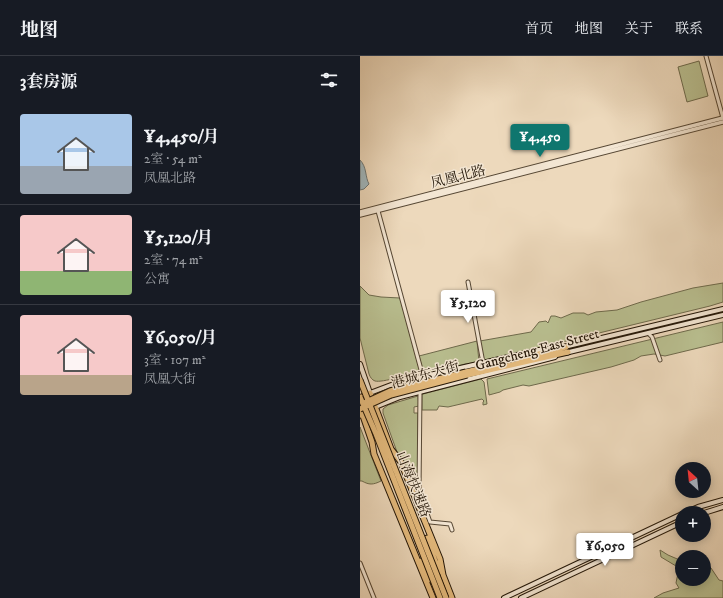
<!DOCTYPE html>
<html lang="zh">
<head>
<meta charset="utf-8">
<style>
  body { margin:0; font-family:"IM FELL DW Pica","Noto Serif SC",serif; background:#242831; color:#f1f3f6; height:100vh; display:flex; flex-direction:column; font-size:15px; white-space:nowrap }
  * { box-sizing:border-box; margin:0 }
  p { font-size:13px; color:#9ea1a6 }
  .icon { flex:none; width:22px; height:22px; fill:none; stroke:currentColor; stroke-width:2; stroke-linecap:round; stroke-linejoin:round }
  .map { position:relative; flex:1; overflow:hidden }
  .sheet { display:flex; flex-direction:column; background:#171b24; width:360px }
  .sheet>* { flex:none }
  .needle { width:26px; rotate:333deg }
  .tools { position:absolute; left:315px; top:406px; display:grid; gap:8px }
  .tools a { display:grid; place-items:center; width:36px; height:36px; border-radius:50%; background:#171b24; box-shadow:0 2px 10px #0003; font-size:20px }
  .price { position:absolute; translate:-50% -34px; padding:0 9px; border-radius:4px; background:#fff; color:#222; font-size:13px; line-height:26px; filter:drop-shadow(0 1px 2px #0008) }
  .price::after { content:''; position:absolute; left:50%; top:24px; width:12px; height:9px; margin-left:-6px; background:inherit; clip-path:polygon(0 0,100% 0,50% 100%) }
  .price.selected { background:#0f766e; color:#fff }
  ul { padding:0; list-style:none }
  li { display:flex; align-items:center; gap:12px; height:100px; padding:0 20px }
  li+li { border-top:1px solid #363941 }
  li span { display:grid; place-items:center; flex:none; width:112px; height:80px; border-radius:4px; color:#555 }
  li>.icon { margin-inline-start:auto }
  span .icon { width:48px; height:48px; fill:#fffc; stroke-width:1 }
  li b { font-size:17px }
  h2 { display:flex; justify-content:space-between; align-items:center; height:48px; padding:0 20px; font-size:17px }
  header { display:flex; align-items:center; gap:24px; box-sizing:border-box; height:56px; padding:0 20px; background:#171b24; border-bottom:1px solid #363941 }
  header strong { font-size:19px }
  nav { display:flex; gap:22px; margin-inline-start:auto; font-size:14px }
  main { display:flex; flex:1; min-height:0 }
  .map>svg:first-child { display:block }
  .green { fill:#b9bf90; stroke:#6e6a4c }
  .water { fill:#a0b7bd; stroke:#6e7774 }
  .lines { fill:none; stroke-linecap:round; stroke-linejoin:round }
  .minor-casing { stroke:#564734; stroke-width:5 }
  .tertiary-casing { stroke:#564734; stroke-width:5.5 }
  .secondary-casing { stroke:#231607; stroke-width:6 }
  .trunk-casing { stroke:#231607; stroke-width:7 }
  .minor { stroke:#f3e6d3; stroke-width:3 }
  .tertiary { stroke:#f3e6d3; stroke-width:3.5 }
  .secondary { stroke:#f3e6d3; stroke-width:4 }
  .trunk { stroke:#e6bc7e; stroke-width:5 }
  .trunk-bridge-casing { stroke:#231607; stroke-width:7; stroke-linecap:butt }
  .trunk-bridge { stroke:#e6bc7e; stroke-width:5 }
  .labels { text-anchor:middle; stroke-width:3; stroke-linejoin:round; paint-order:stroke }
  .street-label { font-size:14px; fill:#231607; stroke:#f3e6d3 }
</style>
</head>
<body>
<header>
<strong>地图</strong>
<nav><a>首页</a><a>地图</a><a>关于</a><a>联系</a></nav>
</header>
<main>
<section class="sheet">
<h2>3套房源<svg class="icon" aria-label="filters" viewBox="0 0 24 24"><path d="M4 7h16M4 17h16"/><circle cx="9" cy="7" r="2"/><circle cx="15" cy="17" r="2"/></svg></h2>
<ul>
<li><span style="background:linear-gradient(#a9c7e8 65%,#9aa5b1 0)"><svg class="icon" aria-label="home" viewBox="0 0 24 24"><path d="M3 11l9-7 9 7M6 9v11h12V9"/></svg></span><div><b>¥4,450/月</b><p>2室 · 54 m²</p><p>凤凰北路</p></div></li>
<li><span style="background:linear-gradient(#f6c9c9 70%,#8fb573 0)"><svg class="icon" aria-label="home" viewBox="0 0 24 24"><path d="M3 11l9-7 9 7M6 9v11h12V9"/></svg></span><div><b>¥5,120/月</b><p>2室 · 74 m²</p><p>公寓</p></div></li>
<li><span style="background:linear-gradient(#f6c9c9 75%,#b9a48a 0)"><svg class="icon" aria-label="home" viewBox="0 0 24 24"><path d="M3 11l9-7 9 7M6 9v11h12V9"/></svg></span><div><b>¥6,050/月</b><p>3室 · 107 m²</p><p>凤凰大街</p></div></li>
</ul>
</section>
<div class="map">
<svg width="363" height="542" viewBox="0 0 363 542">
  <rect width="100%" height="100%" fill="#edd9bc"/>
  <filter id="stains"><feTurbulence type="fractalNoise" baseFrequency=".005" numOctaves="4"/><feColorMatrix values="0 0 0 0 .2 0 0 0 0 .09 0 0 0 0 .02 0 0 0 .5 -.17"/></filter>
  <radialGradient id="worn" r=".72"><stop offset=".6" stop-color="#630" stop-opacity="0"/><stop offset="1" stop-color="#630" stop-opacity=".3"/></radialGradient>
  <path class="green" d="M339,5L348,40L327,46L318,11Z
    M363,227V246L350,250L124,305L120,285L171,276L179,266L186,265L188,267L191,260H195L201,262L213,257H224L228,259L236,256L257,254L281,246L333,232Z
    M0,230L9,239L21,241L40,242L60,316C50,318 22,327 15,325C12,324 10,321 9,318L0,282Z
    M363,266V286L305,300L294,298L281,300L274,304L251,311L169,330L163,329L143,334L140,336L129,339L127,323Z
    M117,285L119,306L105,308L64,319L59,300Z
    M121,323L124,326L127,348L123,349V346L124,345L122,343L88,351L79,350L77,354H62V338H63Z
    M58,340L59,350L54,351V357H58V431L56,433L37,396L23,357V353L28,349Z
    M0,371L21,425C13,429 9,429 2,425H0Z
    M300,494L308,499L322,505V523H344V511L351,512L359,524L363,525V542H294L303,537L319,532L316,527L318,517L316,510L301,501Z"/>
  <path class="water" d="M0,104C7,111 5,121 9,128L4,133L0,134Z"/>
  <g class="lines">
    <g class="minor-casing">
      <path id="minor" d="M346,0L363,62
        M18,155L63,321
        M108,226L123,307
        M288,277L292,281L300,304
        M60,335L59,435L70,466L90,468L92,474
        M0,507L14,542"/>
    </g>
    <g class="tertiary-casing">
      <path id="tertiary" d="M0,156L363,62
        M0,159L363,66"/>
    </g>
    <g class="secondary-casing">
      <path id="secondary" d="M204,291L363,253
        M205,297L363,259
        M0,308L10,337L39,326L179,294L193,292
        M13,352L40,341L195,301
        M324,457L338,451L363,444
        M344,457L363,451
        M144,542L322,458
        M161,542L322,466"/>
    </g>
    <g class="trunk-casing">
      <path id="trunk" d="M160,303L206,291
        M106,316L135,309
        M107,319L208,296
        M0,342L10,337L31,393L41,406L50,429L80,503L83,519L92,542
        M0,359L2,357L12,386L14,398L73,542
        M67,482L79,516
        M61,505L71,524"/>
    </g>
    <use href="#minor" class="minor"/>
    <use href="#tertiary" class="tertiary"/>
    <use href="#secondary" class="secondary"/>
    <use href="#trunk" class="trunk"/>
    <g class="trunk-bridge-casing">
      <path id="trunk-bridge" d="M0,324L86,542
        M0,341L16,378L80,542
        M6,346L30,335L106,316
        M0,353L31,339L107,319"/>
    </g>
    <use href="#trunk-bridge" class="trunk-bridge"/>
  </g>
  <g class="labels">
    <g class="street-label">
      <text transform="translate(98 120) rotate(-14)" y="5">凤凰北路</text>
      <text transform="translate(177 293) rotate(-15)" y="5">Gangcheng East Street</text>
      <text transform="translate(65 318) rotate(-15)" y="5">港城东大街</text>
      <text transform="translate(54 428) rotate(68)" y="5">山海快速路</text>
    </g>
  </g>
  <rect width="100%" height="100%" filter="url(#stains)"/>
  <rect width="100%" height="100%" fill="url(#worn)"/>
</svg>
<div class="tools">
<a><svg class="needle" viewBox="-14 -14 28 28"><path d="M0-13l5 13h-10z" fill="#e53935"/><path d="M0 13l5-13h-10z" fill="#9ea1a6"/></svg></a>
<a>+</a>
<a>−</a>
</div>
<b class="price selected" style="left:180px;top:102px">¥4,450</b>
<b class="price" style="left:108px;top:268px">¥5,120</b>
<b class="price" style="left:245px;top:511px">¥6,050</b>
</div>
</main>
</body>
</html>
